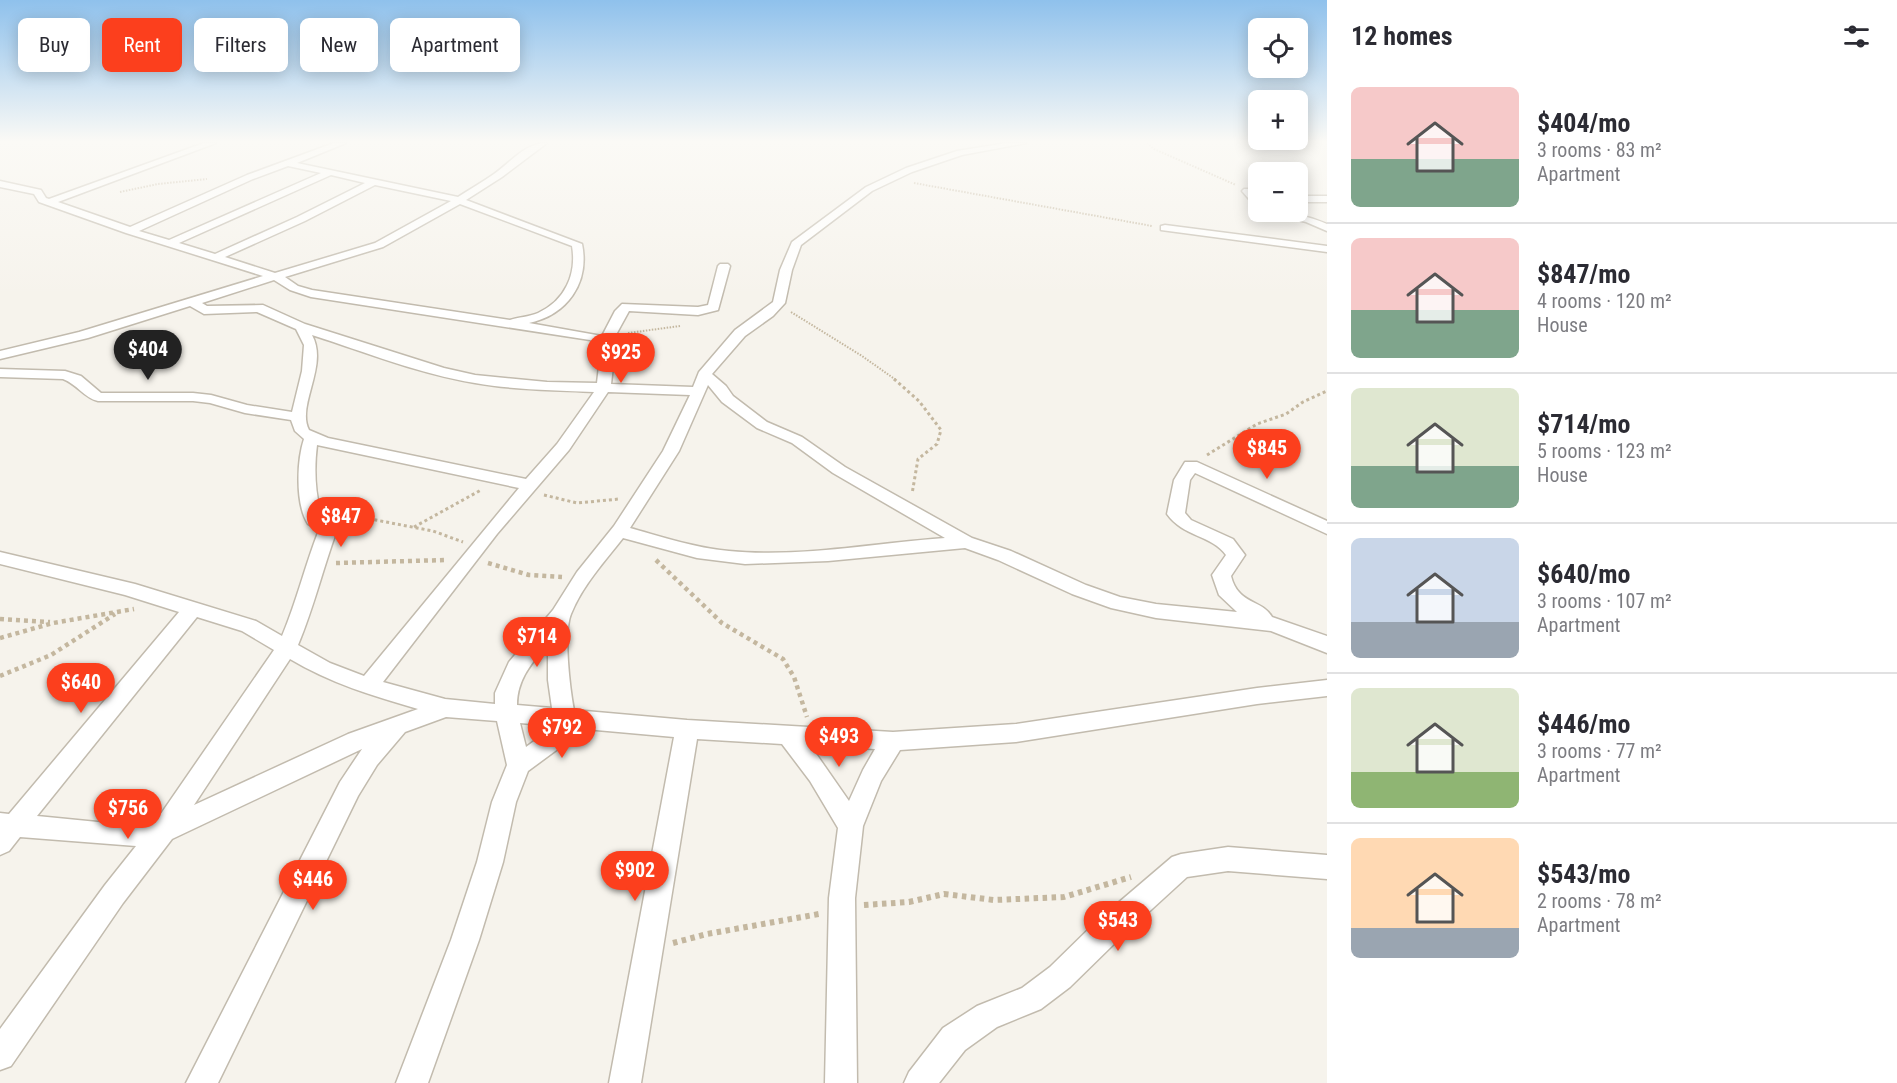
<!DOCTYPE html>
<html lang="en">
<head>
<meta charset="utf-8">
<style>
  body { margin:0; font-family:"Roboto Condensed",sans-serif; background:#f7f7f7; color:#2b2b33; height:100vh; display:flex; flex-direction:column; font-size:22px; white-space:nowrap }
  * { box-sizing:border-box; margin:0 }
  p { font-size:20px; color:#7c7c81 }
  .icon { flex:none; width:33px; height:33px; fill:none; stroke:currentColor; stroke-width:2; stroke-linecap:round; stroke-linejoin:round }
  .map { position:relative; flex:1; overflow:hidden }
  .details { display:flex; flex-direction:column; background:#fff; width:570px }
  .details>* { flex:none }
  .top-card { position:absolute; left:18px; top:18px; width:570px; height:54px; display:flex; gap:12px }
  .fabs { position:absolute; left:1248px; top:18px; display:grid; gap:12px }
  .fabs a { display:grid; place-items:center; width:60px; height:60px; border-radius:9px; background:#fff; box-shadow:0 3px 15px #0003; font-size:30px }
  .price { position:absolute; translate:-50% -51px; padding:0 14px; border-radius:21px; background:#fc3f1d; color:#fff; font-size:20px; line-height:39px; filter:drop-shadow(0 2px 3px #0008) }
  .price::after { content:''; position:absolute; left:50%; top:36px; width:18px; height:14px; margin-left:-9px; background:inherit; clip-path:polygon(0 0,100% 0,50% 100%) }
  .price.on { background:#222; color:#fff }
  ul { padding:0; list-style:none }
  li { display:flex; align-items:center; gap:18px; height:150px; padding:0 24px }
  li+li { border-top:2px solid #e1e1e2 }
  li span { display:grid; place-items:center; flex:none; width:168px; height:120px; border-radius:9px; color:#555 }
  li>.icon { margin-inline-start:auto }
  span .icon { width:72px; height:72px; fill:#fffc; stroke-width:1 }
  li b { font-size:26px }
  h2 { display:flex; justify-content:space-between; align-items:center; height:72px; padding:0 24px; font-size:26px }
  .pill { padding:0 21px; border-radius:9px; background:#fff; box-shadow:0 3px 15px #0003; font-size:21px; line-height:54px }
  .pill.on { background:#fc3f1d; color:#fff }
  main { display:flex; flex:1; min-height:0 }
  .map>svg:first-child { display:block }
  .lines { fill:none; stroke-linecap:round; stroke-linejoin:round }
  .street-casing { stroke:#c2bbae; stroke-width:3 }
  .path-far3 { stroke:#c4b79f; stroke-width:2; stroke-dasharray:1.5 1.5; stroke-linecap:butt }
  .path-far2 { stroke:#c4b79f; stroke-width:3; stroke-dasharray:3 3; stroke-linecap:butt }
  .path-far1 { stroke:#c4b79f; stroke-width:4.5; stroke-dasharray:4 4; stroke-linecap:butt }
  .path { stroke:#c4b79f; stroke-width:6; stroke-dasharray:4.5 4.5; stroke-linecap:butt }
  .street { fill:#fff; fill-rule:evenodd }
</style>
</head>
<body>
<main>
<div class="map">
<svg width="1327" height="1083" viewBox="0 0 1327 1083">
  <rect width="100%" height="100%" fill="#f6f3ec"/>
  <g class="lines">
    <g class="street-casing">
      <path id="street" d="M204,143H216L58,202L130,227L247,175L334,143H346L297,163L458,197C470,189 483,182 494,174C511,162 525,143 547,143L502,177L466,200L582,244C590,283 567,315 529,323L602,336L615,311L622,304L698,307L708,305L718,266L720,264H728L730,266L718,310L698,315L629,311L612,342L615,349L611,384L693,387L699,372L735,330L773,302L780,270L792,242L866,187L906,168L957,151L1007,143H1026L962,155L912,172L872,191L801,245L792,270L785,303L773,316L745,336L712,374L726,386L733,396L767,422L802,437L845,467L972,538L1011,551L1086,585L1120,597L1156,604L1237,612L1219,595L1212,575L1226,555C1212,535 1183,537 1167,514L1174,480L1185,462H1197L1327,521V534L1195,473L1190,480L1185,513L1191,520L1233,539L1245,555L1231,576C1238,605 1262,599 1272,617L1327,636V653L1271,631L1156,618L1111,608L1072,594L998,560L965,548L828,561L745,564L697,558L623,538C605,561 582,586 571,614C563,633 570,689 574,710L687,720L893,732L1016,724L1257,688L1327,680V696L1257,704L1016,742L900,750L881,781L863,826L855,898L857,1083H825L829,898L838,828L810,781L782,744L697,739L641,1083H609L674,737L585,729L528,771L516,802L503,862L479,940L428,1083H396L451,940L477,862L492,802L507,765L497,721L446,717L405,732L377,765L358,796L218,1083H186L340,782L362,749L172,839L123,903L11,1066L0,1070V1029L105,885L136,846L20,837L9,851L0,855V813L9,814L179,612L125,595L0,564V552L135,584L256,621L282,636C297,601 305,565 319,530L308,524C295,504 297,460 304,439L295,431L291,420L245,413L210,403L193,401H98C84,398 77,384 63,379L0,377V369L65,371L81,376L101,393H193L211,395L247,405L292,412L302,371L304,345L296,329L257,312L204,314L190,306L88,338L0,359V351L79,332L263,276L126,233L39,202L34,194L0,187V181L41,190L46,198L49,199ZM288,166L321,173L169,240L139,231L253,179ZM331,175L365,183L297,217L215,254L179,243ZM375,185L451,201L375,243L275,273L225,257L305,221ZM460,204L572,246C577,274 565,301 538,313C529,317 518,317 510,320L312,290L298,286L285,277L383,247ZM274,280L290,290L311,297L590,340L599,344L601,349L597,383L547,382L475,375L444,368L305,324L263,305L207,306L202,303ZM312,335C365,352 419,374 475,383C514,390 554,390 594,392L557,444L526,479L328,438L309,430C296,405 329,366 312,335ZM708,385L722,402L757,428L792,443L833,473L945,538C874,543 801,558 729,551C695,548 663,537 630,528L679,451ZM608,392L690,395L663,451L614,526L577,572L553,610L509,662L495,693V704L445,699L383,682L497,534L569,450ZM317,445L519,488L364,676L330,663L298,645C314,607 323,568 337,530L332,522L322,517C315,494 314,469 317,445ZM197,617L242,631L274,650L156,821L128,825L37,816ZM548,643V680L552,708L517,705C517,679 532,663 548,643ZM290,659C330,683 373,696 418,709L348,734L194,805ZM520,723L555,726L526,747ZM810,745L875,749L863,770L849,801Z
        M1244,189H1250L1258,199V207L1255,206L1242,191Z
        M1298,196H1327V202H1298Z
        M1264,212C1285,210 1307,216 1327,224V231L1306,222Z
        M1165,225L1327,246V252L1161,230V226Z
        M1228,847L1327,855V879L1228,871L1187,877L1117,941L1070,987L1041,1009L997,1027L965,1050L939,1083H904L909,1072L943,1028L977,1006L1022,988L1050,967L1097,921L1172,857L1181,854Z"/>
    </g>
    <path class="path-far3" d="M1147,143L1154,149L1236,185
      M914,183L1152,226
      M120,192L158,184L207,179
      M791,312L862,356L896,380
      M628,333L680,326"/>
    <path class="path-far2" d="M894,379L919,401L941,430L937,444L918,459L912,494
      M1207,455L1257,424L1286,414L1303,402L1327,391
      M544,495L577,503L619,499
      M339,513L433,531L463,542
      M414,527L481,490"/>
    <path class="path-far1" d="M656,560L722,623L783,659L794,677L807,717
      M336,563L446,560
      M488,563L529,575L562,577
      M0,619L50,622
      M0,638L53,623L134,609
      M0,676L51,655L115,614"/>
    <path class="path" d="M864,905L909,902L944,894L994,900L1064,897L1131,877
      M673,943L707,934L819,914"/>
    <use href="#street" class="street"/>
  </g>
  <linearGradient id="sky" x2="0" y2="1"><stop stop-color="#8fc1ec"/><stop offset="0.48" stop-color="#fbfaf6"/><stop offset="1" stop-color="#fbfaf6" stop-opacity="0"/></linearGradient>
  <rect width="1327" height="295" fill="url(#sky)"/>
</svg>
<div class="fabs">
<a><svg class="icon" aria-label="locate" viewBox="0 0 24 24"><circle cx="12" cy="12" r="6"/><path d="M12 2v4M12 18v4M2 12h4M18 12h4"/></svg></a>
<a>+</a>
<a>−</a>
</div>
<b class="price on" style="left:148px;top:381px">$404</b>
<b class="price" style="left:621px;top:384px">$925</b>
<b class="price" style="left:1267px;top:480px">$845</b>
<b class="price" style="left:341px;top:548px">$847</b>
<b class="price" style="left:537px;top:668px">$714</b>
<b class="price" style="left:81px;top:714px">$640</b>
<b class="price" style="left:562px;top:759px">$792</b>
<b class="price" style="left:839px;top:768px">$493</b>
<b class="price" style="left:128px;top:840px">$756</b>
<b class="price" style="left:635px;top:902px">$902</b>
<b class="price" style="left:313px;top:911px">$446</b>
<b class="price" style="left:1118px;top:952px">$543</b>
<div class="top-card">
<a class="pill">Buy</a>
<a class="pill on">Rent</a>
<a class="pill">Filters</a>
<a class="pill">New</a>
<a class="pill">Apartment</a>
</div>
</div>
<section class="details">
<h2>12 homes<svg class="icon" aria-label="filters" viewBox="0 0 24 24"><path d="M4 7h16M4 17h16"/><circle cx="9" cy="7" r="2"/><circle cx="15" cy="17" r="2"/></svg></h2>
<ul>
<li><span style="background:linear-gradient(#f6c9c9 60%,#7fa58c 0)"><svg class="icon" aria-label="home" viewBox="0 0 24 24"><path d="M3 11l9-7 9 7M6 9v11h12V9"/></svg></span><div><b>$404/mo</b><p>3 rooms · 83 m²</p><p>Apartment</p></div></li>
<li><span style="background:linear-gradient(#f6c9c9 60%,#7fa58c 0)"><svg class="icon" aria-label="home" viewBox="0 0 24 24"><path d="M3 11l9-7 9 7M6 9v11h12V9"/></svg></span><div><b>$847/mo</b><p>4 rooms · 120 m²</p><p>House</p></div></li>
<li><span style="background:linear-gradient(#dfe7d0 65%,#7fa58c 0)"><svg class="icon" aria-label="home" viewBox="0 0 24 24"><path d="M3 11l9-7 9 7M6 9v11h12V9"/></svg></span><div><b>$714/mo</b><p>5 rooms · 123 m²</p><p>House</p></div></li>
<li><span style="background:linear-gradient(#c9d6e8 70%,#9aa5b1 0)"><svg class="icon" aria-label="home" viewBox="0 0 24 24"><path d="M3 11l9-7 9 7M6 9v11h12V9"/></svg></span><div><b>$640/mo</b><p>3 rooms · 107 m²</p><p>Apartment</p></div></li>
<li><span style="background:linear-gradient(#dfe7d0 70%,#8fb573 0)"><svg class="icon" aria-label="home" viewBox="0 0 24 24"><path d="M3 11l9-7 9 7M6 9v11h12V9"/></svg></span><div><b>$446/mo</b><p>3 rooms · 77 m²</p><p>Apartment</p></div></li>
<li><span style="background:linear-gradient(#ffd9b3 75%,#9aa5b1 0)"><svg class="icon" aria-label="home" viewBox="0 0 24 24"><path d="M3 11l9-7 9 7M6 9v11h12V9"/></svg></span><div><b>$543/mo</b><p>2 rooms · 78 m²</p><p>Apartment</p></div></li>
</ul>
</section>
</main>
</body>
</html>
